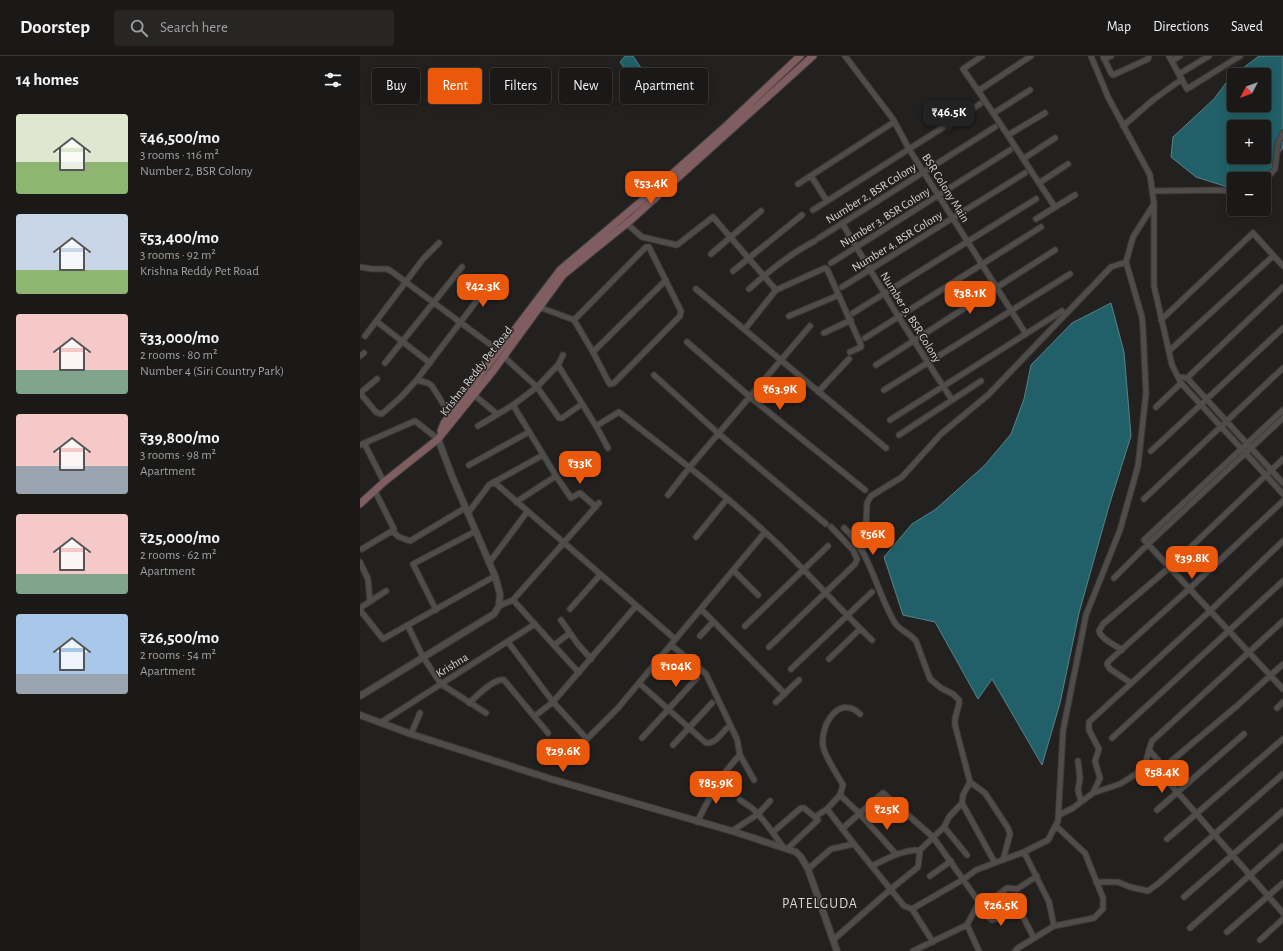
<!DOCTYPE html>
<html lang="en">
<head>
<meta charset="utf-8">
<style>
  body { margin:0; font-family:"Alegreya Sans",sans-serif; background:#272624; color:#f1f3f6; height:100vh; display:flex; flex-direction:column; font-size:15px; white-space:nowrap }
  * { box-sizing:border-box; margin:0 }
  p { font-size:13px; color:#9fa0a1 }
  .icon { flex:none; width:22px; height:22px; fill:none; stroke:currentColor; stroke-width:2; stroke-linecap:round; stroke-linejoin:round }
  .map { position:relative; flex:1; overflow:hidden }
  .details { display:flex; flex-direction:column; background:#1a1917; width:360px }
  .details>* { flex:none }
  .hud { position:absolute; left:12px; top:12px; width:380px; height:36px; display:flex; gap:8px }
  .needle { width:26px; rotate:229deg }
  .controls { position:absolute; left:867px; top:12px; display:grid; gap:8px }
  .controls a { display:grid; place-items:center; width:44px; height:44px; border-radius:4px; background:#1a1917; box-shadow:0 2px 10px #0003,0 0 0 1px #383836; font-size:20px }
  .price { position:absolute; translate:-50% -34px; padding:0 9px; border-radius:8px; background:#ea580c; color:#fff; font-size:13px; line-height:26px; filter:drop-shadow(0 1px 2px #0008) }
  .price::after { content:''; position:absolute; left:50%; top:24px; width:12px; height:9px; margin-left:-6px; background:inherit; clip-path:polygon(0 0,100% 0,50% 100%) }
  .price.on { background:#222; color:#fff }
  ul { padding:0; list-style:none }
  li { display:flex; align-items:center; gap:12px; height:100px; padding:0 16px }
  li span { display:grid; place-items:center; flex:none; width:112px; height:80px; border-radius:4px; color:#555 }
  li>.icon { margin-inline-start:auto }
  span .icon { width:48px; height:48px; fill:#fffc; stroke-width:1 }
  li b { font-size:17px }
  h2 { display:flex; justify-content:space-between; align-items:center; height:48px; padding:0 16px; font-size:17px }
  .tag { padding:0 14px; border-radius:4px; background:#1a1917; box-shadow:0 2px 10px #0003,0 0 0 1px #383836; font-size:14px; line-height:36px }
  .tag.on { background:#ea580c; color:#fff }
  header { display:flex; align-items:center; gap:24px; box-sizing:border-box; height:56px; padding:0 20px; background:#1a1917; border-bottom:1px solid #383836 }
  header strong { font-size:19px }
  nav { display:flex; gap:22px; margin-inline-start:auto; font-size:14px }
  .search { width:280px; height:36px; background:#272624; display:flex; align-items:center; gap:10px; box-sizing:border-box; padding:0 14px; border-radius:4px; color:#9fa0a1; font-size:15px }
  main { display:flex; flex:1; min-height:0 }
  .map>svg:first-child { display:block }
  .water { fill:#216068; stroke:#578388; fill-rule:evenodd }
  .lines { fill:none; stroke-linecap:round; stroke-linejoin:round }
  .minor-casing { stroke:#3c3b39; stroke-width:7 }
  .tertiary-casing { stroke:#3c3b39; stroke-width:8 }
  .secondary-casing { stroke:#3c3b39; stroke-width:9 }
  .minor { stroke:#4f4d4b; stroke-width:5 }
  .tertiary { stroke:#4f4d4b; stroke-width:6 }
  .secondary { stroke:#7f5d60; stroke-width:7 }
  .labels { text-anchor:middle; stroke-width:3; stroke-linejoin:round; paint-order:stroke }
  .street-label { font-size:12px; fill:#d6d4d3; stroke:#23211f }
  .quarter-label { font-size:14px; letter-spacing:1px; fill:#d9d7d4; stroke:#23211f }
</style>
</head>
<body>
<header>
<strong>Doorstep</strong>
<div class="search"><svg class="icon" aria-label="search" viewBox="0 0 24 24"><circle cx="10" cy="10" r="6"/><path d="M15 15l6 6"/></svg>Search here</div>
<nav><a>Map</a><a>Directions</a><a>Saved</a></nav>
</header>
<main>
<section class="details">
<h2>14 homes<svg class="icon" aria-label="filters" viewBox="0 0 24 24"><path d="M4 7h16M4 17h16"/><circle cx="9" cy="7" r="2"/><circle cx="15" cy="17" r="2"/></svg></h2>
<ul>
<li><span style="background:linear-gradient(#dfe7d0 60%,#8fb573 0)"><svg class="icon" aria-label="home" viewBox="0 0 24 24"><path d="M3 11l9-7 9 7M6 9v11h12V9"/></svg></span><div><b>₹46,500/mo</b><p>3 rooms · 116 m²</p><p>Number 2, BSR Colony</p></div></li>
<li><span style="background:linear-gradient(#c9d6e8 70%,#8fb573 0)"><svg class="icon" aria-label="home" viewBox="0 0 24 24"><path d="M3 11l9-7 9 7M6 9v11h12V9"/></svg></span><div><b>₹53,400/mo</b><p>3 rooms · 92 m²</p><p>Krishna Reddy Pet Road</p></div></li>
<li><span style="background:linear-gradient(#f6c9c9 70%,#7fa58c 0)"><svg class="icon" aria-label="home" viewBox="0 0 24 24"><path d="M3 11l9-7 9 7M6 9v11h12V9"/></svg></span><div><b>₹33,000/mo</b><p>2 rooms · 80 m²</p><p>Number 4 (Siri Country Park)</p></div></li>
<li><span style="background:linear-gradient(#f6c9c9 65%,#9aa5b1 0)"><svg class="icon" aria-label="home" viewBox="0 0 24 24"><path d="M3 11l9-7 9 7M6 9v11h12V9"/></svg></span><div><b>₹39,800/mo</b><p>3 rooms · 98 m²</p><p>Apartment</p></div></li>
<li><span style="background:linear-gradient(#f6c9c9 75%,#7fa58c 0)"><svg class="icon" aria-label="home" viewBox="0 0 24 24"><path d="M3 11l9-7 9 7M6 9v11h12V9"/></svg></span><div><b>₹25,000/mo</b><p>2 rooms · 62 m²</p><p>Apartment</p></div></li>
<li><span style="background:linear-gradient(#a9c7e8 75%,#9aa5b1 0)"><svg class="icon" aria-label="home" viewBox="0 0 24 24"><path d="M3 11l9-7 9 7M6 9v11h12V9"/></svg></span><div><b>₹26,500/mo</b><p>2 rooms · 54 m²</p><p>Apartment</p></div></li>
</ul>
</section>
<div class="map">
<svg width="923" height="895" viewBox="0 0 923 895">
  <rect width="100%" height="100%" fill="#23211f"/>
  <path class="water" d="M265,0H273L295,33L285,40L260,6Z
    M899,0H923V91L908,118L900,123H874V133L836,121L811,101L813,81L854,43L869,23L874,19V49H904V19H874ZM874,71H904V101H874Z
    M751,247L764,296L771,380L749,450L719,557L700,647L682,709L632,623L618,643L575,566L543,559L524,501L552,468L576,453L625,409L651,378L664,343L671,309L712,267Z"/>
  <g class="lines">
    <g class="minor-casing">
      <path id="minor" d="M485,0L533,63L549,93L666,278
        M622,0L603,13C635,58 664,105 695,151
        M731,0L748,41L790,119L794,148V230L812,309L821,327L923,438
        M743,0L751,17L753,19L788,3L789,0
        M809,0L827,33L880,0
        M744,3L751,0
        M812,5L820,0
        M819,18L849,0
        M618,35L671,0
        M634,57L670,34
        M763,70L793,44L822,23
        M648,79L685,57
        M663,103L695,82
        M451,120L467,145
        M904,125L915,113L918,87L923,77
        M679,127L708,108
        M438,128L534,66
        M792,135L861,134L874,136
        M453,154L620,48
        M676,163L715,139
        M482,167L538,260L592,344
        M267,168L282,181L317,189L353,161L416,234L465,212L467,213L501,289V291L490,296
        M459,182L635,71
        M351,198L401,155
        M471,207L650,94
        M0,211L12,213H27L31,215L139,295
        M373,215L442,159
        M482,231L665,117
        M336,233L526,392
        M389,233C409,215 431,197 455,185
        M179,251L214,264L233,296L248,325L250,328L254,327L320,260L321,255L289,191H286L214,264
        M493,257L676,143
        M429,260L479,239
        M801,264L893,177L923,210
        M16,265L70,307
        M385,273L416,234
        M464,277L491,264
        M5,280L63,203L79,187
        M505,282L681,171
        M327,286L390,341L505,434
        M809,295L913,200
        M233,296L306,224
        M0,300L4,297
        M143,300L177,331L198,309L236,370L248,392
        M25,307L102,211
        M198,309L203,299
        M516,309L695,194
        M294,319L359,378L466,468
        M819,321L827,322L923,427
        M827,322L923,231
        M57,324L68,327L72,330L90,359
        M524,334L710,218
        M458,336L489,303
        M0,337L16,356L21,358L23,357L41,341L55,326L131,226
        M0,337L17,323
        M113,338L137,358
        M153,349L177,331L199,362H202L222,348
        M796,351L821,327
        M923,354L784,484L923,633
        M530,364L702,255
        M118,370L153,349L196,420L211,442L220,437L236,451
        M236,370L259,356C308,395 359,433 405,476C443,510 475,549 512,584
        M539,379L621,325
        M4,387L24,426
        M0,389L55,365L78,383
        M791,395L923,272
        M109,409L169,376
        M134,426L315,583
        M15,435L34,473L32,475
        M308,439L329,412L450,270
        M784,443L923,312
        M156,446L196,420
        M108,457L129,429L183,399
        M484,472C510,494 517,538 535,567C540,575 550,577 556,585L570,623L581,632L593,638L599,644V648L595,663V669L610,726L625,737L648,772L650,778L643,804
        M32,475L39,481L50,485L105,452
        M336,481L367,443
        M2,493L32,475
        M502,495L506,469L507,447L511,440L542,421L581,378L628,339L751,211L766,206
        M0,506L8,523L10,545
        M129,507L167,456
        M374,515L398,539
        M754,522L788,488L923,362
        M153,544L239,447
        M139,550L153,544L219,617
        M0,552L26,535
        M210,553L240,519
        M341,553L425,638
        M0,554L23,583L135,520
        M76,554L53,508L116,475
        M201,564L217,587L231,603
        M48,570L63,601L81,628L126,657
        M385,570L468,490
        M340,580L353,566
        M148,586L193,646L227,683L258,652L405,476
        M194,589L210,577
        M311,589L346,618L377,683L380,699
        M409,591L495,508L497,503L493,494L471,471
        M762,594C755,589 741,583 739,575L743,568L810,511L923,403
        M469,603L500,573
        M431,613L512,536
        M279,627L346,687C355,688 361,678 367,672
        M771,627L750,613L747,608L749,605L829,533L923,445
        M416,646L439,624
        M109,647C117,640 134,622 144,624L188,677
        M917,652L923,646
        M175,660L193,646L276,550
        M20,667L175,568
        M51,678L60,657
        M282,682L337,622
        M752,682L923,525
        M313,689L352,647
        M718,705L720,722L718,734L721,746
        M804,711L789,694L792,685L923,565
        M803,712L878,649L923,608
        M784,713L789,694
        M610,726L603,739L602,747L635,807
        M733,737L740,722L735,705L739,693L729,674V666L850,555L923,485
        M480,739L499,757L536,798
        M410,745L398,758L407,769L424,792
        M467,753L494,788L544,850L552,853L573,886
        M797,754L884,678
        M699,759L713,752L733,737L760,728L784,713L793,719L799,715L923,857
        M337,766C351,740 359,720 380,699L394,724
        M584,771L607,799
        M482,773L523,737L573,781L619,846
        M372,775L398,758L392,752L380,744
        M413,776L441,752H444L455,761
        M807,783L923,683
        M427,793L458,764L455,761L467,753L480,739L483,729C477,718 465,701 463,690C460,669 479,638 500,658
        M664,796L689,846L694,870
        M512,810C528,802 542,794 560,794L584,771L589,761L602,747
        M448,813L471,793L494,788
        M570,820L591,805
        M736,826H758L770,831L788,835L799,827L923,718
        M824,841L923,755
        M623,847L628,861L632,864L650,858L659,857L662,859L674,882
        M552,853L604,823L616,814L664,796L688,784L698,765L703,675L726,559L760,474L778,410L786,337L783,273L782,261L766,206L773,181L794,148
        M607,869L619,895
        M830,872L923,790
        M867,876L923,827
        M473,884L531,833L558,811L560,794
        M900,884L923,863
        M553,895L607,869L619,846L626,848L647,832L657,833L677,820
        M655,895L658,892L694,870L734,862L743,853V842L725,797L696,770"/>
    </g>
    <g class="tertiary-casing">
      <path id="tertiary" d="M0,640L134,558L139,550L140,538L135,520L92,420L78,383
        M0,659L51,678L191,723L372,775L436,796L441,801L448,813L477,895"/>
    </g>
    <g class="secondary-casing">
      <path id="secondary" d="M81,375L84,367L200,214L278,148L367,69L440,0
        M0,448L24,426L78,383L133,315L203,219L271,164L453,0"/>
    </g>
    <use href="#minor" class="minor"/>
    <use href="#tertiary" class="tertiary"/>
    <use href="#secondary" class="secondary"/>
  </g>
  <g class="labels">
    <g class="street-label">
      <text transform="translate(586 132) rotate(58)" y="4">BSR Colony Main</text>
      <text transform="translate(511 137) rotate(-32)" y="4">Number 2, BSR Colony</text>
      <text transform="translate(525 161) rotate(-32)" y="4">Number 3, BSR Colony</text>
      <text transform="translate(537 185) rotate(-32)" y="4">Number 4, BSR Colony</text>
      <text transform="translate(551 261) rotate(58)" y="4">Number 9, BSR Colony</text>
      <text transform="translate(116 315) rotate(-52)" y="4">Krishna Reddy Pet Road</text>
      <text transform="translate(92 609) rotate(-32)" y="4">Krishna</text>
    </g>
    <g class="quarter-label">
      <text x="460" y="852">PATELGUDA</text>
    </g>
  </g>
</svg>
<div class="controls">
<a><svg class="needle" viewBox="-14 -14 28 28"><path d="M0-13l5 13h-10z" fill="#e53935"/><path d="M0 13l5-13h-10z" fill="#9fa0a1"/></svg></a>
<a>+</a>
<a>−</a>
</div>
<b class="price on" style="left:589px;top:78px">₹46.5K</b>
<b class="price" style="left:291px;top:149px">₹53.4K</b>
<b class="price" style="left:123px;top:252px">₹42.3K</b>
<b class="price" style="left:610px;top:259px">₹38.1K</b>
<b class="price" style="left:420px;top:355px">₹63.9K</b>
<b class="price" style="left:220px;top:429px">₹33K</b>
<b class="price" style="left:513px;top:500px">₹56K</b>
<b class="price" style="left:832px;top:524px">₹39.8K</b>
<b class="price" style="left:316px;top:632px">₹104K</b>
<b class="price" style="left:203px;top:717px">₹29.6K</b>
<b class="price" style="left:802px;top:738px">₹58.4K</b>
<b class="price" style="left:356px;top:749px">₹85.9K</b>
<b class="price" style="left:527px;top:775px">₹25K</b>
<b class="price" style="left:641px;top:871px">₹26.5K</b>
<div class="hud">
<a class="tag">Buy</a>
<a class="tag on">Rent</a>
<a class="tag">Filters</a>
<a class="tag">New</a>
<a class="tag">Apartment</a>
</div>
</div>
</main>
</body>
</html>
